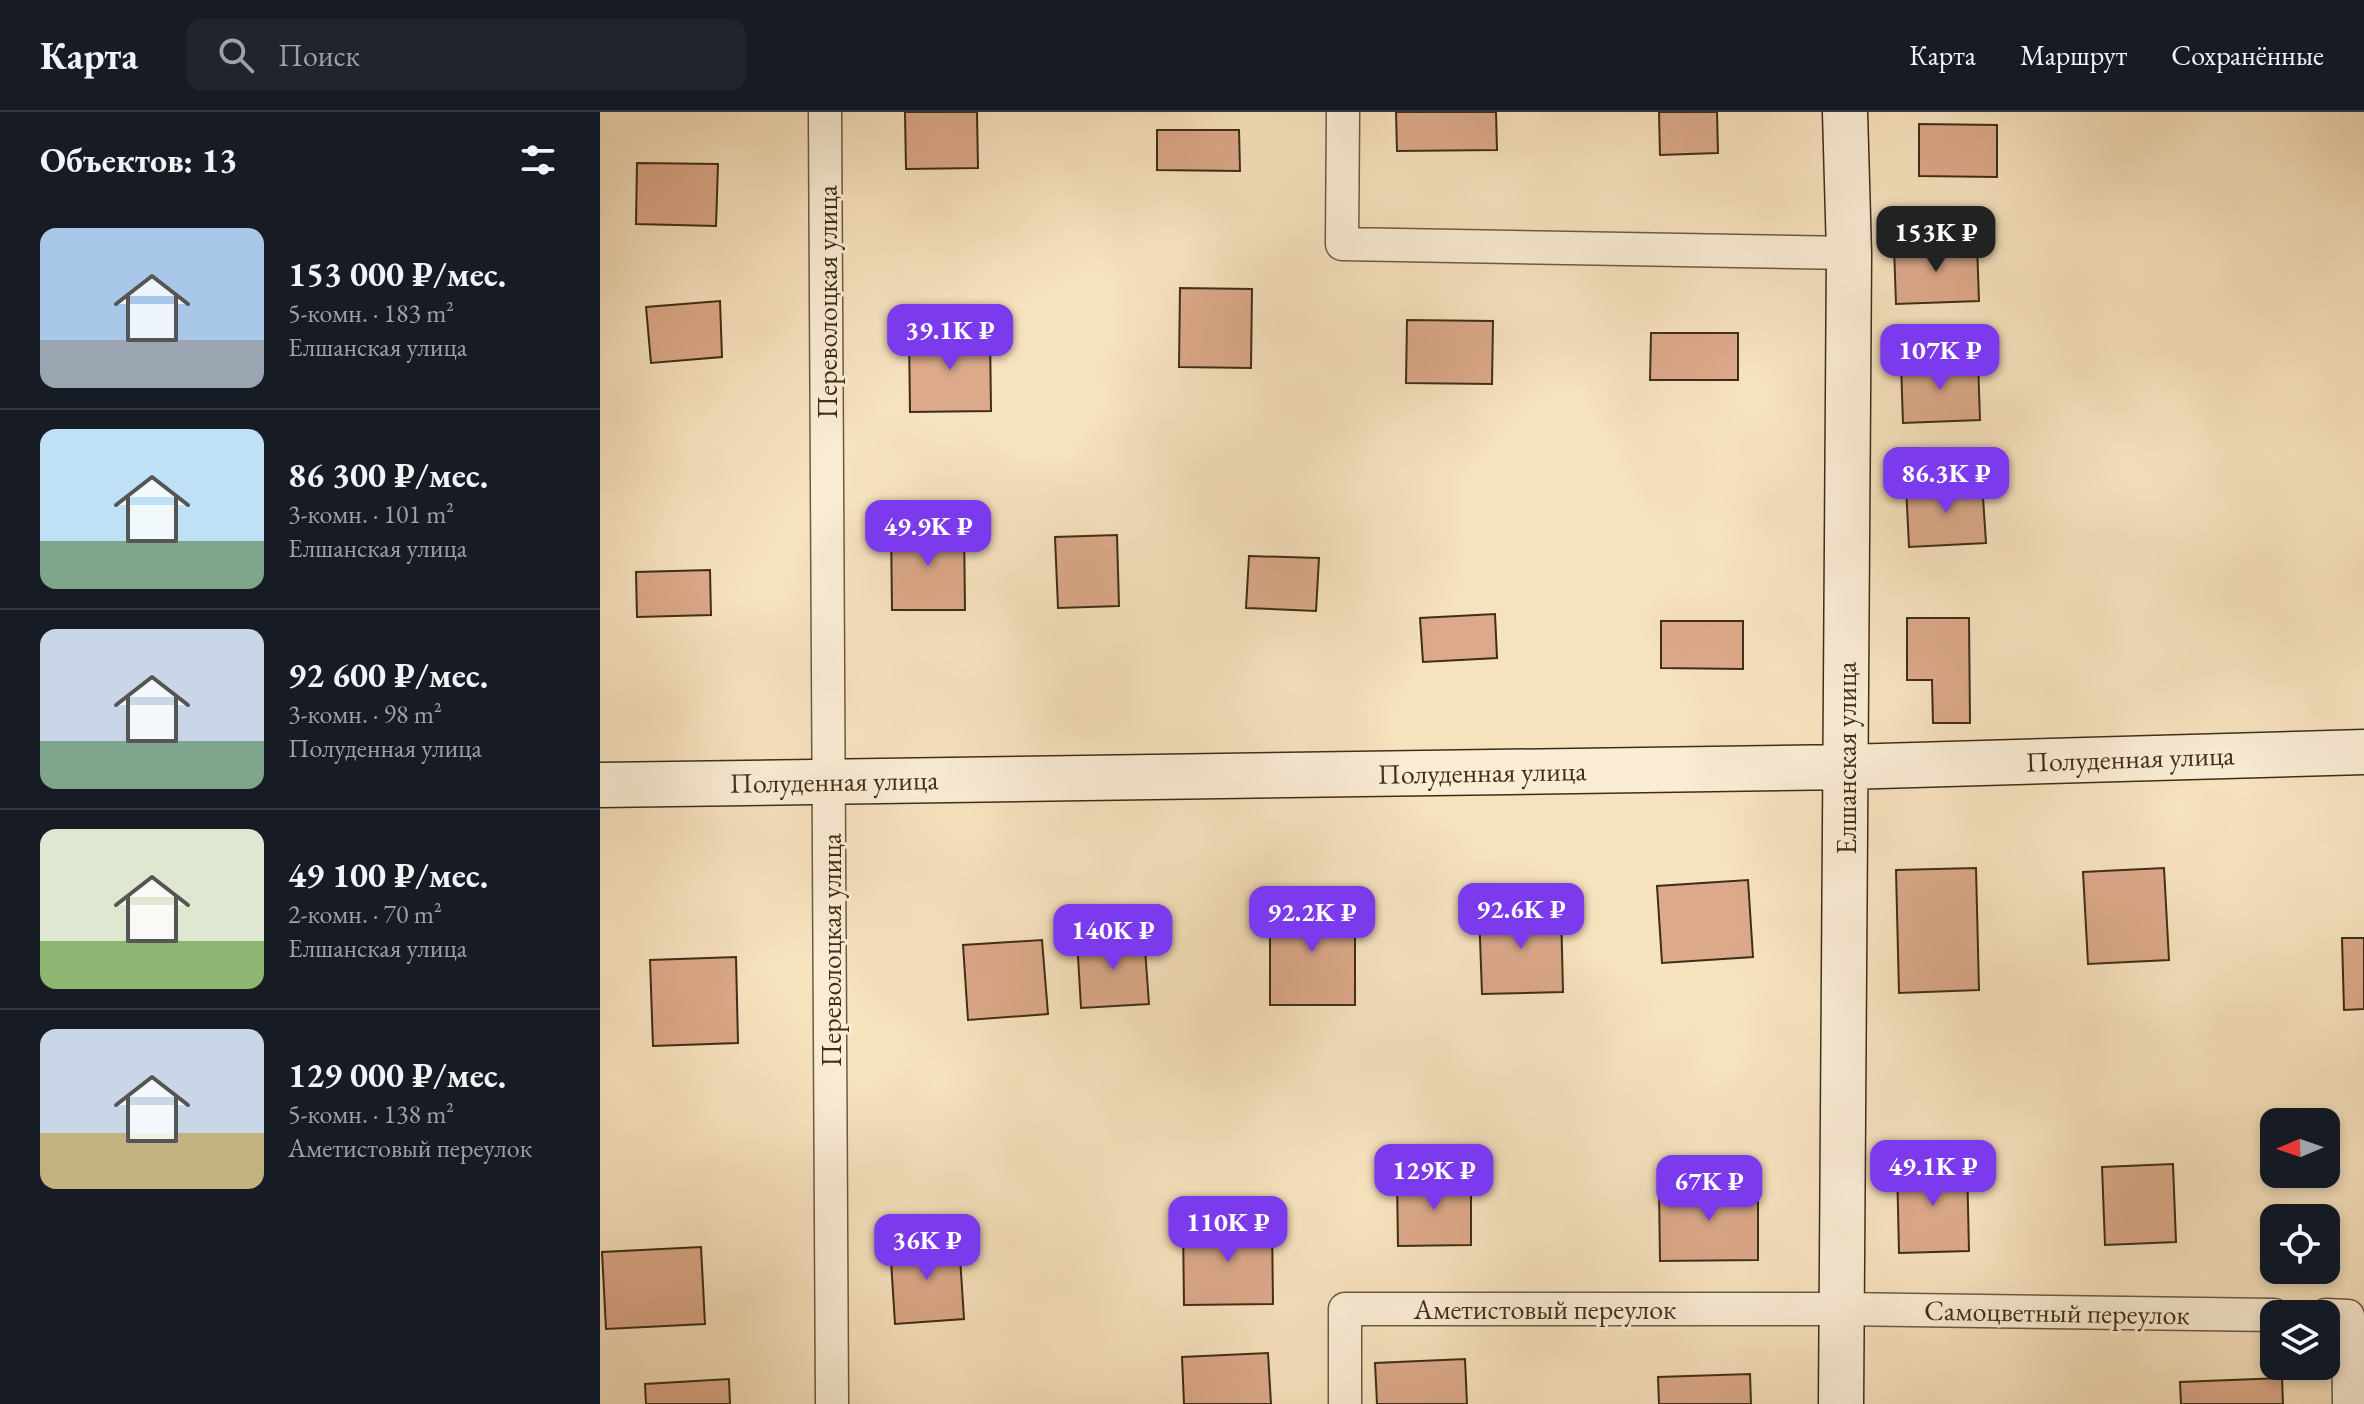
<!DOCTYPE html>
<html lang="ru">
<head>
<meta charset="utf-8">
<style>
  body { margin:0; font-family:"EB Garamond",serif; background:#20242c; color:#f1f3f6; height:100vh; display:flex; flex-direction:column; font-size:30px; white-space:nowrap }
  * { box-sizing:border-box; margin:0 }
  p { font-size:26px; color:#9ea1a6 }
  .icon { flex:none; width:44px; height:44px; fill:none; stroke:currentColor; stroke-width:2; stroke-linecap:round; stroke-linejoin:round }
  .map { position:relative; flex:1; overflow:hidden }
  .side { display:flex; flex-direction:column; background:#171b24; width:600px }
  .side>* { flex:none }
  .needle { width:52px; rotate:268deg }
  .fabs { position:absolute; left:1660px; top:996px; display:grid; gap:16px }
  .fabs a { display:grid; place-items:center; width:80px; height:80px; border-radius:16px; background:#171b24; box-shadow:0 4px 12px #0003; font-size:40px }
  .price { position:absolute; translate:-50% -68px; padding:0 18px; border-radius:16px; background:#7c3aed; color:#fff; font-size:26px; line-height:52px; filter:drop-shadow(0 2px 4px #0008) }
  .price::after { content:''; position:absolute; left:50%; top:48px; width:24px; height:18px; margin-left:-12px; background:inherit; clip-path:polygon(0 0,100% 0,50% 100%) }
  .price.current { background:#222; color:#fff }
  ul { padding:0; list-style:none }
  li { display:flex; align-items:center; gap:24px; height:200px; padding:0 40px }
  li+li { border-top:2px solid #363941 }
  li span { display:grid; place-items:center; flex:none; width:224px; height:160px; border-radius:16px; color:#555 }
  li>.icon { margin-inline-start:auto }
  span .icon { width:96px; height:96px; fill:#fffc; stroke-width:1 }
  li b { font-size:34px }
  h2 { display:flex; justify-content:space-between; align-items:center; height:96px; padding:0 40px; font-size:34px }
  header { display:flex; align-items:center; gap:48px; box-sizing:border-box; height:112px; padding:0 40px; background:#171b24; border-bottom:2px solid #363941 }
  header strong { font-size:38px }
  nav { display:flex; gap:44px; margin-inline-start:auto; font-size:28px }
  .search { width:560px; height:72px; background:#20242c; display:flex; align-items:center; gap:20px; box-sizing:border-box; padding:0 28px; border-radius:16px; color:#9ea1a6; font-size:30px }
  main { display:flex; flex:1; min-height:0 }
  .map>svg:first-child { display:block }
  .building { fill:#dca98a; stroke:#3f2e17; stroke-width:2 }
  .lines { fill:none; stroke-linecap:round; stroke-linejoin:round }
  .street-casing { stroke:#6d5b41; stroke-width:35 }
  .secondary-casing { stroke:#3f2e17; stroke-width:47 }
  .street { stroke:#faecd5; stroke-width:32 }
  .secondary { stroke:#faecd5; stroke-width:44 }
  .labels { text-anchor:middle; stroke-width:6; stroke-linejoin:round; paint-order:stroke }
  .street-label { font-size:28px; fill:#3f2e17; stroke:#faecd5 }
</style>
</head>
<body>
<header>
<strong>Карта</strong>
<div class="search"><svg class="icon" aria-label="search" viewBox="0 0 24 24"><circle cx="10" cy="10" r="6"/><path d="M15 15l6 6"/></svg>Поиск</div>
<nav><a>Карта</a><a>Маршрут</a><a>Сохранённые</a></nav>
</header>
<main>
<section class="side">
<h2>Объектов: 13<svg class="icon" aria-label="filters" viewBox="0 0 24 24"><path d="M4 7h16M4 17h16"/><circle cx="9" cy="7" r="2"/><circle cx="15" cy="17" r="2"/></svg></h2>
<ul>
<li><span style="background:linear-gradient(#a9c7e8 70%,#9aa5b1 0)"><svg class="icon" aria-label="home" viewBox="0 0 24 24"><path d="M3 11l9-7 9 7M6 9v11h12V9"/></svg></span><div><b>153 000 ₽/мес.</b><p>5-комн. · 183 m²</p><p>Елшанская улица</p></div></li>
<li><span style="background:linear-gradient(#bfe0f5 70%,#7fa58c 0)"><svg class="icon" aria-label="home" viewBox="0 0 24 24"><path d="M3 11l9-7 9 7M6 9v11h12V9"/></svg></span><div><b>86 300 ₽/мес.</b><p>3-комн. · 101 m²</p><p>Елшанская улица</p></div></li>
<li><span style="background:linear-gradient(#c9d6e8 70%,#7fa58c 0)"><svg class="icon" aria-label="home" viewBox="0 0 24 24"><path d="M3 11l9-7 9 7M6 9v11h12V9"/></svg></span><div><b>92 600 ₽/мес.</b><p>3-комн. · 98 m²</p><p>Полуденная улица</p></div></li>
<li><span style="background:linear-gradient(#dfe7d0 70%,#8fb573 0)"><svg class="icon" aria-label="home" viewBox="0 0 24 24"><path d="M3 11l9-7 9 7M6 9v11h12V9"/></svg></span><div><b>49 100 ₽/мес.</b><p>2-комн. · 70 m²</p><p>Елшанская улица</p></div></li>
<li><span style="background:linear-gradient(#c9d6e8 65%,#c2b280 0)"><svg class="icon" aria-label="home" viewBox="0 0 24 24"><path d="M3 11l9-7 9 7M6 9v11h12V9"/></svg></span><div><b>129 000 ₽/мес.</b><p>5-комн. · 138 m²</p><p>Аметистовый переулок</p></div></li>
</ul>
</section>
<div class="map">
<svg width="1764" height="1292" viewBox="0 0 1764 1292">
  <rect width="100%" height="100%" fill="#f7e2be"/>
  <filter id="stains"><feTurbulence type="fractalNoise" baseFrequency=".0025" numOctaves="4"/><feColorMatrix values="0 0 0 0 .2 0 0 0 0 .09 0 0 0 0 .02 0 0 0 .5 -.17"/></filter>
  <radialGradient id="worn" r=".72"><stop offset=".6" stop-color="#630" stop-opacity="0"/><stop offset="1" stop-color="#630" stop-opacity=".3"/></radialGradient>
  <path class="building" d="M305,0H377L378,56L306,57Z
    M796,0H896L897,38L797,39Z
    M1059,0H1117L1118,41L1060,43Z
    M1319,12L1397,13V65L1319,64Z
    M557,18H639L640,59L557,58Z
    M37,51L118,52L116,114L36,112Z
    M1377,132L1379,189L1296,192L1294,135Z
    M580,176L652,177L651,256L579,255Z
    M120,189L122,245L51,251L46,195Z
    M807,208L893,209L892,272L806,271Z
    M390,221L391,299L310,300L309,222Z
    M1051,221H1138V268H1050Z
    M1378,249L1380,308L1303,311L1301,252Z
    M1382,370L1386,431L1309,435L1306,374Z
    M291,413H364L365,498H292Z
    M517,423L519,494L458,496L455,425Z
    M649,444L719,446L716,499L646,496Z
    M110,458L111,503L37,505L36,460Z
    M895,502L897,546L823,550L820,506Z
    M1307,506H1369L1370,611H1333L1332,568H1307Z
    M1061,509H1143V557L1061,556Z
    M1376,756L1379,878L1299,881L1296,758Z
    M1564,756L1569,848L1488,852L1483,760Z
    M1148,768L1153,845L1062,851L1057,774Z
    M670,790H755V893H670Z
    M961,797L963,880L882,882L879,799Z
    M544,823L549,892L481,896L477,827Z
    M1742,826H1764V897L1744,898Z
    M442,828L448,902L368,908L363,833Z
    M136,845L138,931L53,934L50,848Z
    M1367,1051L1369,1139L1299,1141L1297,1052Z
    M1573,1052L1576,1130L1505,1133L1502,1055Z
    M871,1066V1133L798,1134L797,1067Z
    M1158,1073V1148L1060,1149L1059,1074Z
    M672,1110L673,1192L584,1193L583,1112Z
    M359,1129L364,1207L295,1212L290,1133Z
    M101,1135L105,1212L6,1217L2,1140Z
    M668,1241L671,1292H584L582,1245Z
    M865,1247L867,1292H777L775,1251Z
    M1150,1262L1151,1292H1059L1058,1265Z
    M1682,1266L1683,1292H1581L1580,1270Z
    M129,1267L130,1292H46L45,1272Z"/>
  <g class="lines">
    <g class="street-casing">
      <path id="street" d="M225,0L232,1292
        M743,0L742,132L1249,141
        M1726,1203L1748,1204L1749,1292
        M745,1292V1197H1240L1674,1203"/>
    </g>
    <g class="secondary-casing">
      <path id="secondary" d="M0,673L1246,655L1764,640
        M1241,1292L1249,141L1245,0"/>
    </g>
    <use href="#street" class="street"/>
    <use href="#secondary" class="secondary"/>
  </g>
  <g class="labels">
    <g class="street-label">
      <text transform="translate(227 190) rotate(-90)" y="10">Переволоцкая улица</text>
      <text transform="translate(1246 646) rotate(-90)" y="10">Елшанская улица</text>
      <text transform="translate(1530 646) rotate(-2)" y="10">Полуденная улица</text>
      <text transform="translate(882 660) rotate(-1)" y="10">Полуденная улица</text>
      <text transform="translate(234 669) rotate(-1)" y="10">Полуденная улица</text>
      <text transform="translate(231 838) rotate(-90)" y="10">Переволоцкая улица</text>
      <text x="945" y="1207">Аметистовый переулок</text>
      <text transform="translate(1457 1200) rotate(1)" y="10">Самоцветный переулок</text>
    </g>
  </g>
  <rect width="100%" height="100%" filter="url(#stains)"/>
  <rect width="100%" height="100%" fill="url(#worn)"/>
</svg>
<div class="fabs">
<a><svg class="needle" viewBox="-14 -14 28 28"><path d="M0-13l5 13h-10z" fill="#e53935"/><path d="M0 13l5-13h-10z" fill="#9ea1a6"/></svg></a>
<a><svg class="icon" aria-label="locate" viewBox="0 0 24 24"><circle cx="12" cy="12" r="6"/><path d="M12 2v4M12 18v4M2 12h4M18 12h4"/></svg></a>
<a><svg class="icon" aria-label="layers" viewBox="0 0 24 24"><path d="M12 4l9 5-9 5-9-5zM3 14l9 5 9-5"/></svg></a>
</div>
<b class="price current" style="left:1336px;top:162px">153K ₽</b>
<b class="price" style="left:350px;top:260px">39.1K ₽</b>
<b class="price" style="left:1340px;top:280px">107K ₽</b>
<b class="price" style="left:1346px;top:403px">86.3K ₽</b>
<b class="price" style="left:328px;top:456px">49.9K ₽</b>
<b class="price" style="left:921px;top:839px">92.6K ₽</b>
<b class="price" style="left:712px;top:842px">92.2K ₽</b>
<b class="price" style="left:513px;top:860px">140K ₽</b>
<b class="price" style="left:1333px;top:1096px">49.1K ₽</b>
<b class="price" style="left:834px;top:1100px">129K ₽</b>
<b class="price" style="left:1109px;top:1111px">67K ₽</b>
<b class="price" style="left:628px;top:1152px">110K ₽</b>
<b class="price" style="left:327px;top:1170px">36K ₽</b>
</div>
</main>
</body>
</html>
